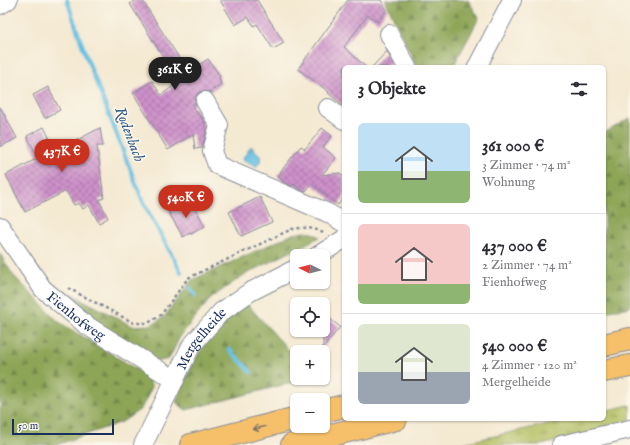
<!DOCTYPE html>
<html lang="de">
<head>
<meta charset="utf-8">
<style>
  body { margin:0; font-family:"IM FELL English",serif; background:#f2f2f3; color:#2b2b33; height:100vh; display:flex; flex-direction:column; font-size:15px; white-space:nowrap }
  * { box-sizing:border-box; margin:0 }
  p { font-size:13px; color:#7c7c81 }
  .icon { flex:none; width:22px; height:22px; fill:none; stroke:currentColor; stroke-width:2; stroke-linecap:round; stroke-linejoin:round }
  .map { position:relative; flex:1; overflow:hidden }
  .panel { position:absolute; left:342px; top:65px; width:264px; height:356px; display:flex; flex-direction:column; background:#fff; border-radius:6px; box-shadow:0 1px 3px #0004 }
  .panel>* { flex:none }
  .needle { width:26px; rotate:276deg }
  .buttons { position:absolute; left:290px; top:249px; display:grid; gap:8px }
  .buttons a { display:grid; place-items:center; width:40px; height:40px; border-radius:6px; background:#fff; box-shadow:0 1px 3px #0004; font-size:20px }
  .scale { position:absolute; left:12px; bottom:10px; width:102px; box-sizing:border-box; padding-left:4px; border:2px solid #1b2f5e; border-top:0; font-size:11px; line-height:14px; white-space:nowrap; color:#1b2f5e; -webkit-text-stroke:3px #fbf7ec; paint-order:stroke }
  .price { position:absolute; translate:-50% -34px; padding:0 9px; border-radius:14px; background:#c8321e; color:#fff; font-size:13px; line-height:26px; filter:drop-shadow(0 1px 2px #0008) }
  .price::after { content:''; position:absolute; left:50%; top:24px; width:12px; height:9px; margin-left:-6px; background:inherit; clip-path:polygon(0 0,100% 0,50% 100%) }
  .price.on { background:#222; color:#fff }
  ul { padding:0; list-style:none }
  li { display:flex; align-items:center; gap:12px; height:100px; padding:0 16px }
  li+li { border-top:1px solid #e1e1e2 }
  li span { display:grid; place-items:center; flex:none; width:112px; height:80px; border-radius:6px; color:#555 }
  li>.icon { margin-inline-start:auto }
  span .icon { width:48px; height:48px; fill:#fffc; stroke-width:1 }
  li b { font-size:17px }
  h2 { display:flex; justify-content:space-between; align-items:center; height:48px; padding:0 16px; font-size:17px }
  .map>svg:first-child { display:block }
  .grass { fill:url(#grass-tufts); stroke:#66765f }
  .forest { fill:url(#forest-firs); stroke:#546a5a }
  .water { fill:url(#water-ripples); stroke:#4077a0 }
  .lines { fill:none; stroke-linecap:round; stroke-linejoin:round }
  .stream { stroke:#64bfe1; stroke-width:4 }
  .building { fill:url(#building-cross-hatch) }
  .minor-casing { stroke:#888c98; stroke-width:20 }
  .highway-casing { stroke:#888c98; stroke-width:24 }
  .path { stroke:#888c98; stroke-width:2.5; stroke-dasharray:3 3; stroke-linecap:butt }
  .minor { stroke:#fff; stroke-width:18 }
  .highway { stroke:#f6c06b; stroke-width:22 }
  .oneway { stroke:#7e7064 }
  .labels { text-anchor:middle; stroke-width:3; stroke-linejoin:round; paint-order:stroke }
  .street-label { font-size:14px; fill:#1b2f5e; stroke:#fbf7ec }
  .water-label { font-size:15px; font-style:italic; fill:#315a85; stroke:#fbf7ec }
</style>
</head>
<body>
<div class="map">
<svg width="630" height="445" viewBox="0 0 630 445">
  <defs>
    <pattern id="grass-tufts" width="24" height="20" patternUnits="userSpaceOnUse"><rect width="24" height="20" fill="#b2be60"/><path d="M3 7l-1-3M5 7V3M7 7l1-3M15 17l-1-3M17 17v-4M19 17l1-3" fill="none" stroke="#909b52"/></pattern>
    <pattern id="forest-firs" width="22" height="20" patternUnits="userSpaceOnUse"><rect width="22" height="20" fill="#8da556"/><path d="M5 1l3.5 6h-7zM16 11l3.5 6h-7z" fill="#72874a"/></pattern>
    <pattern id="water-ripples" width="26" height="14" patternUnits="userSpaceOnUse"><rect width="26" height="14" fill="#64bfe1"/><path d="M2 4q2-2 4 0t4 0M15 11q2-2 4 0t4 0" fill="none" stroke="#529cba"/></pattern>
    <pattern id="building-cross-hatch" width="8" height="8" patternUnits="userSpaceOnUse"><rect width="8" height="8" fill="#ce91c9"/><path d="M0 0l8 8M0 8l8-8" fill="none" stroke="#a677a6"/></pattern>
  </defs>
  <rect width="100%" height="100%" fill="#fbf7ec"/>
  <filter id="ink" filterUnits="userSpaceOnUse"><feTurbulence type="fractalNoise" baseFrequency=".025" numOctaves="2"/><feDisplacementMap in="SourceGraphic" scale="8" xChannelSelector="R" yChannelSelector="G"/><feConvolveMatrix kernelMatrix="1 2 1 2 8 2 1 2 1" color-interpolation-filters="sRGB"/></filter>
  <filter id="wash" filterUnits="userSpaceOnUse"><feTurbulence type="fractalNoise" baseFrequency=".012" numOctaves="4" result="noise"/><feDisplacementMap in="SourceGraphic" scale="16" xChannelSelector="R" yChannelSelector="G"/><feGaussianBlur stdDeviation="0.9" result="paint"/><feColorMatrix in="noise" values="0 0 0 0 0 0 0 0 0 0 0 0 0 0 0 0 0 1.4 0 .05"/><feComposite in="paint" operator="in"/></filter>
  <g filter="url(#wash)">
    <rect width="100%" height="100%" fill="#f4e9d1"/>
    <path class="grass" d="M630,405V424L541,445H455L570,419H604V411Z"/>
    <path class="forest" d="M385,0H468L479,18L453,67H417Z
      M630,118V307L604,312V133Z
      M304,232L313,233L320,237L244,275L211,298L181,335L169,359L155,362L89,321L46,286L20,250L53,284L132,326L150,325L164,317L192,280L293,234Z
      M0,254L13,275L59,322L146,375L152,387L141,409L122,422L56,445H0Z
      M246,303L297,359V378H310L186,410L176,402L183,383L199,353L219,326Z"/>
    <path class="water" d="M251,146L261,156V160L256,167L242,160Z"/>
    <g class="lines">
      <path class="stream" d="M67,0L86,56L143,202L181,272
        M190,288L195,295
        M229,349L251,372"/>
    </g>
    <g id="blocks">
      <path class="building" d="M137,0H142L188,72L208,59L220,76L219,77L221,84L210,92L205,91L199,92L196,96L195,103L192,105L204,121L206,134L202,148L195,149L193,134L168,150L133,93L152,81L161,95L179,82L130,4Z
        M220,0H257L284,43L273,49L257,24L254,26L248,17L235,25Z
        M348,0H381L387,10L378,22L368,15L344,47L366,67H344V106L328,93L329,92L298,69Z
        M387,51L392,61L386,67H372Z
        M48,87L60,110L45,118L33,95Z
        M0,107L17,138L0,147Z
        M44,127L56,151L100,128L103,146H97L104,198L99,200L108,218L99,223L89,205L83,209L79,203L74,205L66,191L25,212L6,175L38,158L27,136Z
        M322,128L332,136L323,147L336,158L322,175L340,173L344,177V197L338,205L312,184L305,192L301,190L294,184L292,186L286,183L277,176L301,146L305,149Z
        M260,197L272,222L241,236L229,212Z
        M183,203L186,209L193,205L205,226L191,234L190,233L183,237L168,211Z
        M323,313L340,327L323,348Z"/>
    </g>
  </g>
  <g filter="url(#ink)">
    <use href="#blocks" fill-opacity="0" stroke="#888c98" stroke-width="1"/>
    <g class="lines">
      <g class="minor-casing">
        <g id="minor">
          <path d="M0,5L8,0"/>
          <path d="M389,34L407,67"/>
          <path d="M477,67L512,0"/>
          <path d="M205,101L219,125L212,151L217,165L328,213L344,223"/>
          <path d="M328,108L344,120"/>
          <path id="s1" d="M0,226L43,289L86,325L175,380"/>
          <path d="M317,256L344,239"/>
          <path id="s2" d="M143,445L191,346L221,312L250,292L297,268"/>
          <path d="M561,445L630,429"/>
        </g>
      </g>
      <g class="highway-casing">
        <path id="highway" d="M604,345L630,339
          M604,371L630,366
          M323,411L344,406
          M191,445L297,418
          M292,445L396,419"/>
      </g>
      <path class="path" d="M68,288L134,323H148L161,315L188,278L292,229C305,227 313,227 325,234"/>
      <use href="#minor" class="minor"/>
      <use href="#highway" class="highway"/>
    </g>
    <defs><path id="oneway-shaft" d="M-6 0H5M1.5-3L5.5 0L1.5 3" fill="none" stroke-width="1.6" stroke-linecap="round" stroke-linejoin="round"/></defs>
    <use class="oneway" href="#oneway-shaft" transform="translate(259 428) rotate(166)"/>
  </g>
  <g class="labels">
    <g class="street-label">
      <text dy="5" stroke="none"><textPath href="#s1" startOffset="119">Fienhofweg</textPath></text>
      <text dy="5" stroke="none"><textPath href="#s2" startOffset="122">Mergelheide</textPath></text>
    </g>
    <g class="water-label">
      <text transform="translate(130 134) rotate(69)" y="5">Rodenbach</text>
    </g>
  </g>
</svg>
<div class="buttons">
<a><svg class="needle" viewBox="-14 -14 28 28"><path d="M0-13l5 13h-10z" fill="#e53935"/><path d="M0 13l5-13h-10z" fill="#7c7c81"/></svg></a>
<a><svg class="icon" aria-label="locate" viewBox="0 0 24 24"><circle cx="12" cy="12" r="6"/><path d="M12 2v4M12 18v4M2 12h4M18 12h4"/></svg></a>
<a>+</a>
<a>−</a>
</div>
<div class="scale">50 m</div>
<b class="price on" style="left:175px;top:91px">361K €</b>
<b class="price" style="left:62px;top:173px">437K €</b>
<b class="price" style="left:186px;top:219px">540K €</b>
<section class="panel">
<h2>3 Objekte<svg class="icon" aria-label="filters" viewBox="0 0 24 24"><path d="M4 7h16M4 17h16"/><circle cx="9" cy="7" r="2"/><circle cx="15" cy="17" r="2"/></svg></h2>
<ul>
<li><span style="background:linear-gradient(#bfe0f5 60%,#8fb573 0)"><svg class="icon" aria-label="home" viewBox="0 0 24 24"><path d="M3 11l9-7 9 7M6 9v11h12V9"/></svg></span><div><b>361 000 €</b><p>3 Zimmer · 74 m²</p><p>Wohnung</p></div></li>
<li><span style="background:linear-gradient(#f6c9c9 75%,#8fb573 0)"><svg class="icon" aria-label="home" viewBox="0 0 24 24"><path d="M3 11l9-7 9 7M6 9v11h12V9"/></svg></span><div><b>437 000 €</b><p>2 Zimmer · 74 m²</p><p>Fienhofweg</p></div></li>
<li><span style="background:linear-gradient(#dfe7d0 60%,#9aa5b1 0)"><svg class="icon" aria-label="home" viewBox="0 0 24 24"><path d="M3 11l9-7 9 7M6 9v11h12V9"/></svg></span><div><b>540 000 €</b><p>4 Zimmer · 120 m²</p><p>Mergelheide</p></div></li>
</ul>
</section>
</div>
</body>
</html>
